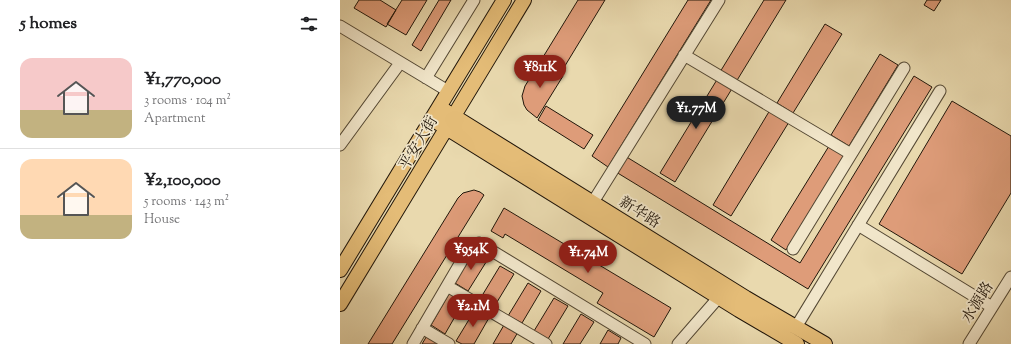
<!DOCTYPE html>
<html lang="en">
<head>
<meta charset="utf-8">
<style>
  body { margin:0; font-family:"Sorts Mill Goudy","Noto Serif SC",serif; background:#f2f2f2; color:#202124; height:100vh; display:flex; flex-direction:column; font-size:15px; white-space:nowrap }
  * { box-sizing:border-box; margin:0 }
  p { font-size:13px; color:#757577 }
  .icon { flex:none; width:22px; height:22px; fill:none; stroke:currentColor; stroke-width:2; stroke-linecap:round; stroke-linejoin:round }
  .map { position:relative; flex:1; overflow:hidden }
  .side { display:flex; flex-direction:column; background:#fff; width:340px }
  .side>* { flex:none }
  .price { position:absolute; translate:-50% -34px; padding:0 9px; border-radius:14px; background:#8f2418; color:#fff; font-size:13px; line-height:26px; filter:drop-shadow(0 1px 2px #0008) }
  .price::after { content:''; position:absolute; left:50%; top:24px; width:12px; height:9px; margin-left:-6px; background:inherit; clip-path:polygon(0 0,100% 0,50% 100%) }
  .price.selected { background:#222; color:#fff }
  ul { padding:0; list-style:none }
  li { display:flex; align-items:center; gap:12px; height:100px; padding:0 20px }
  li+li { border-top:1px solid #e0e0e0 }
  li span { display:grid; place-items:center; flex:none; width:112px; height:80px; border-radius:12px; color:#555 }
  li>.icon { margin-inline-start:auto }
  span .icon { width:48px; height:48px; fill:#fffc; stroke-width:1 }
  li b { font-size:17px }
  h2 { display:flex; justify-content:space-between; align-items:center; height:48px; padding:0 20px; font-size:17px }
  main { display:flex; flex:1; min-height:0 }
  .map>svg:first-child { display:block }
  .building { fill:#de9c79; stroke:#21160a }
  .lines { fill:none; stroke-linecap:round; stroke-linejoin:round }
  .minor-casing { stroke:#534733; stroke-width:13 }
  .major-casing { stroke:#21160a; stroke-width:16 }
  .minor { stroke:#f1e6ca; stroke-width:11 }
  .major { stroke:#e4bc77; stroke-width:14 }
  .labels { text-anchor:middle; stroke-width:3.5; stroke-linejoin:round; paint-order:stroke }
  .street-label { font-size:15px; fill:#21160a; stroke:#f1e6ca }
</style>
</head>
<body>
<main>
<section class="side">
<h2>5 homes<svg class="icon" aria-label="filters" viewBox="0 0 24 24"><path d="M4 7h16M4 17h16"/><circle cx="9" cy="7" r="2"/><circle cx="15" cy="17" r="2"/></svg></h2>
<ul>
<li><span style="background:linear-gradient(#f6c9c9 65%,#c2b280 0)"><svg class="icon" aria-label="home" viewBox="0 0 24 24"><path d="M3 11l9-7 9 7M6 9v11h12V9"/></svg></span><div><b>¥1,770,000</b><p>3 rooms · 104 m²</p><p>Apartment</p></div></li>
<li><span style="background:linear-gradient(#ffd9b3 70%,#c2b280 0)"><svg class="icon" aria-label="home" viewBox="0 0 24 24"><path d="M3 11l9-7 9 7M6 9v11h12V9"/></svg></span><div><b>¥2,100,000</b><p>5 rooms · 143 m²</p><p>House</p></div></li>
</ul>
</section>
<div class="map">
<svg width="671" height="344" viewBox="0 0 671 344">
  <rect width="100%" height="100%" fill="#e9d9ae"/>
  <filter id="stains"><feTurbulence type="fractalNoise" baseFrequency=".005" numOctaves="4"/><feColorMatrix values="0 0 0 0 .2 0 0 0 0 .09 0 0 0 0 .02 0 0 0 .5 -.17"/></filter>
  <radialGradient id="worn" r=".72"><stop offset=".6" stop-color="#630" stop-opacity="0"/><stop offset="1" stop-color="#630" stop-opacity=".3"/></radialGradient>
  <path class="building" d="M19,0H40L56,10L46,27L14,8Z
    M62,0H87L66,35L47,24Z
    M99,0H111L81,51L72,45Z
    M238,0H265L220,74L200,62Z
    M348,0H371L268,167L252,156Z
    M424,0H446L396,82L380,72Z
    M587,0H601L594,11L584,5Z
    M485,24L502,34L453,113L437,103Z
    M540,54L558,65L509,146L491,135Z
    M200,62L223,76L197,118L187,110L184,105L182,96L185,86Z
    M574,76L592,87L468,289L276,172L285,156L460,263Z
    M378,78L393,87L335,182L320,173Z
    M612,101L671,136V193L622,274L539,224Z
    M206,106L253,135L244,149L198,120Z
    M430,110L449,122L391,216L373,205Z
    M489,146L504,155L446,250L431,240Z
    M134,190L140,192L144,195L52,344H28L118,198L123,193Z
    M164,208L331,308L314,337L257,303L263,293L165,234L163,238L151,231Z
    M134,250L148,259L128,291L115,283Z
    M160,266L174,274L154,307L140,299Z
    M188,283L201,291L182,323L168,316Z
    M110,292L124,301L105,334L91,325Z
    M214,298L228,306L208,339L194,331Z
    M136,308L150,316L134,344H122L116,341Z
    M241,314L254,322L240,344H223Z
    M164,325L178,332L171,344H153Z
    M268,330L281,338L278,344H260Z
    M88,334L99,344H82Z"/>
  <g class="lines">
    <g class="minor-casing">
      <path id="minor" d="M0,26L108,91
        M344,55L511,154
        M86,78L134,0
        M0,145L60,63
        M253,202L379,0
        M518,225L652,307
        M453,249L564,68
        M107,286L206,344
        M456,327L600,91
        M82,328L109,344
        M73,344L131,245L139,243L305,344
        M338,344L379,297
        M629,344L671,277"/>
    </g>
    <g class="major-casing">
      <path id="major" d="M99,107L406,298L485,344
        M92,119L399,310L457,344
        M0,270L164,0
        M0,304L184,0"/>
    </g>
    <use href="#minor" class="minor"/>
    <use href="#major" class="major"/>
  </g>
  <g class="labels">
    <g class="street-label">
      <text transform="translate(78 143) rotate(-59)" y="5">平安大街</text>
      <text transform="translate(300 212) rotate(32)" y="5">新华路</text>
      <text transform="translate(637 302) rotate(-58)" y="5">水源路</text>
    </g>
  </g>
  <rect width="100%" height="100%" filter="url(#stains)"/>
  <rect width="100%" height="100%" fill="url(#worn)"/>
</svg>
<b class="price" style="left:200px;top:89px">¥811K</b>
<b class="price selected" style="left:356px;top:130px">¥1.77M</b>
<b class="price" style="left:131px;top:271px">¥954K</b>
<b class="price" style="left:248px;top:274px">¥1.74M</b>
<b class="price" style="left:133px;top:328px">¥2.1M</b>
</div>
</main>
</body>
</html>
